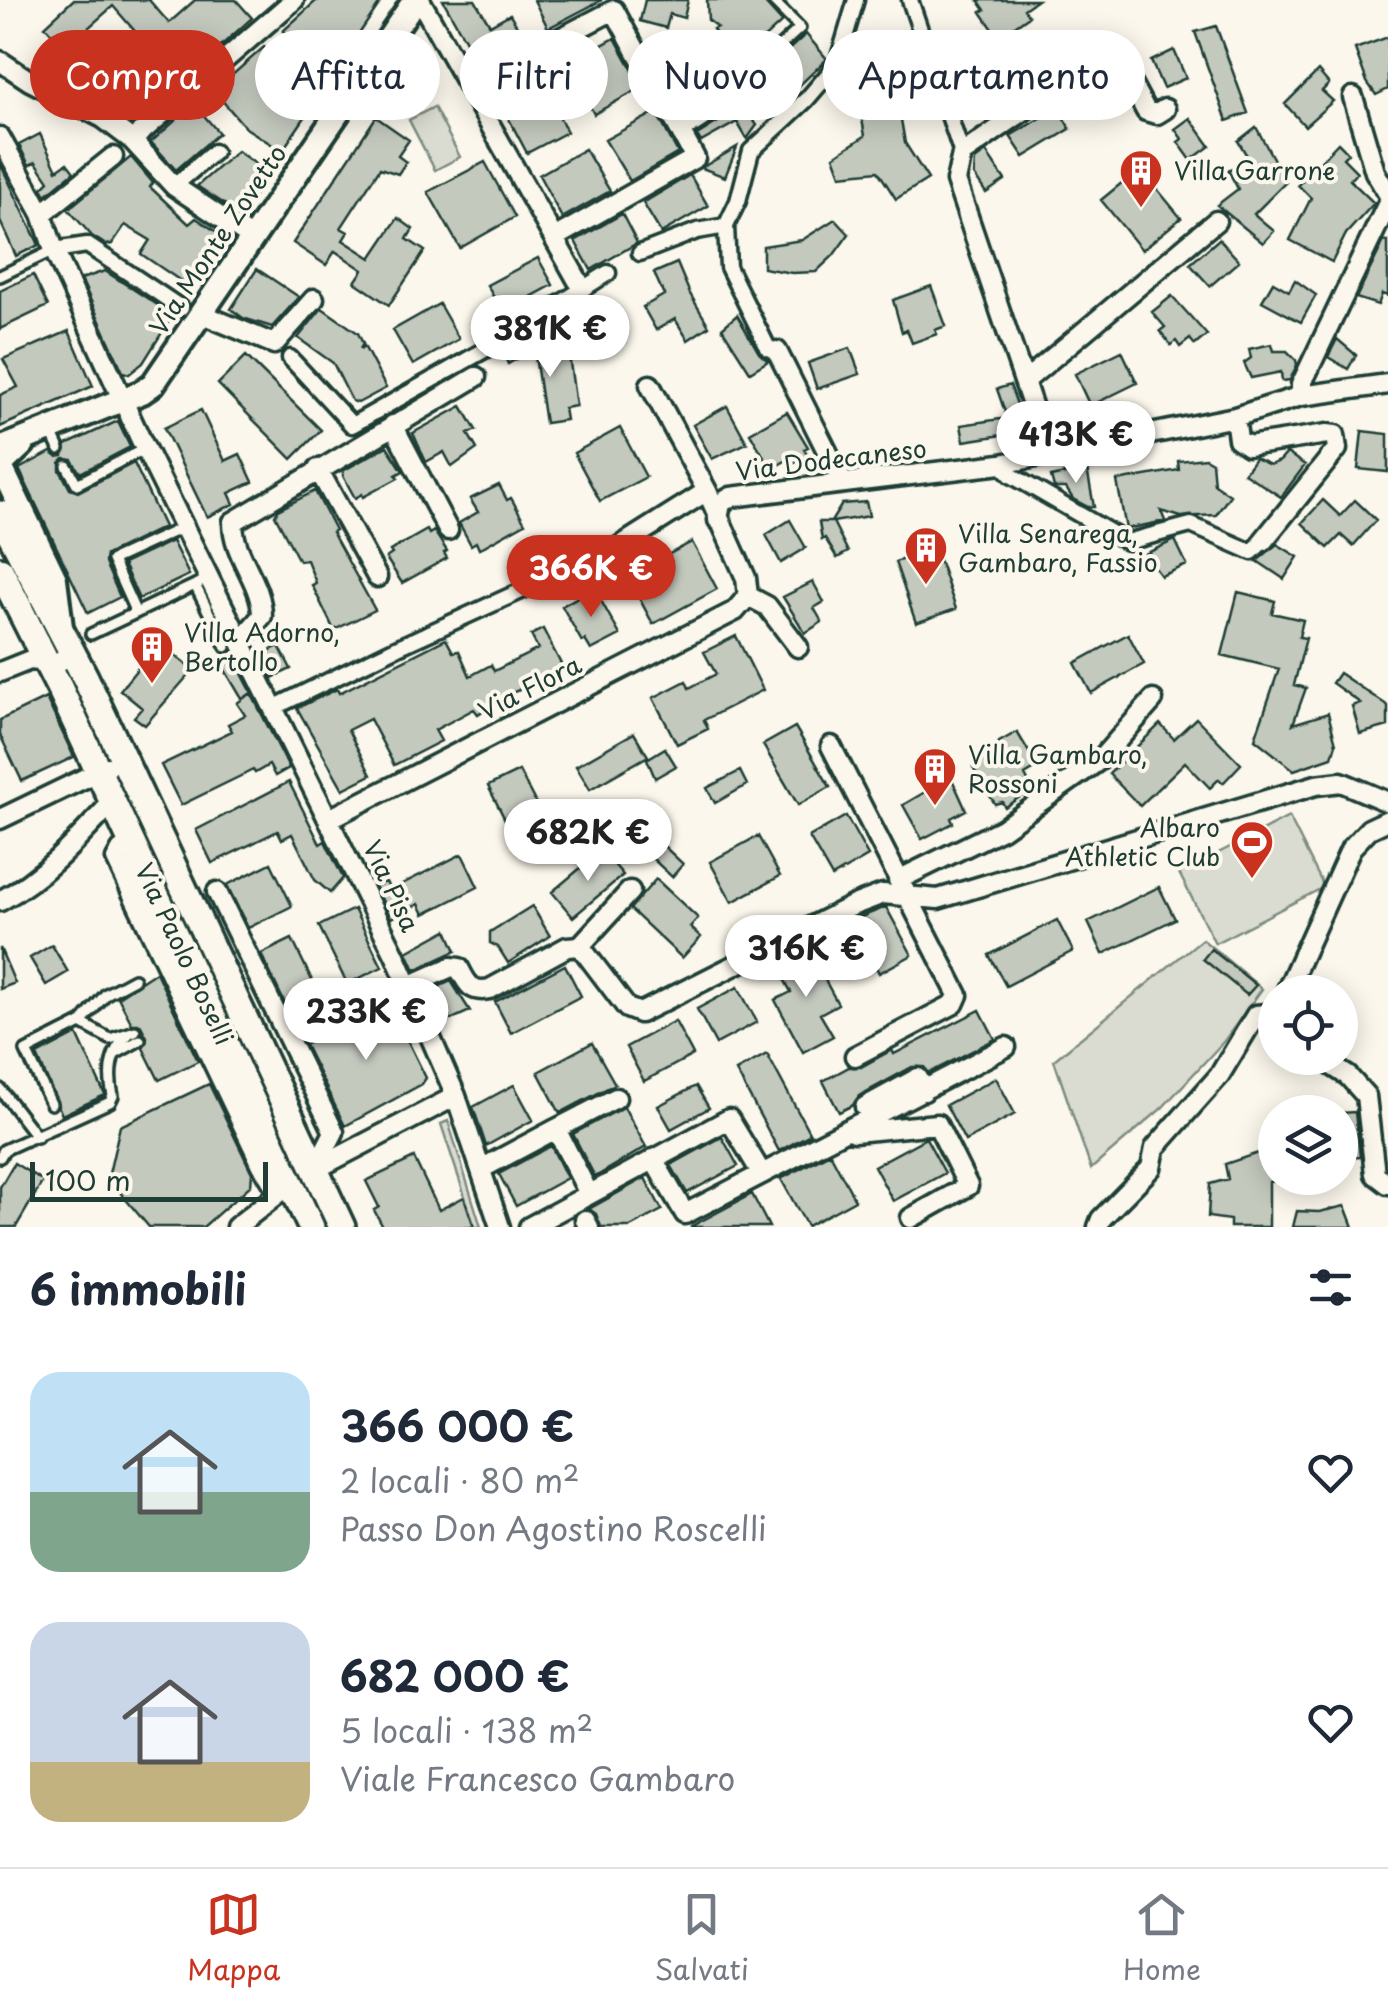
<!DOCTYPE html>
<html lang="it">
<head>
<meta charset="utf-8">
<style>
  body { margin:0; font-family:"Playpen Sans",sans-serif; background:#f6f6f7; color:#1f2937; height:100vh; display:flex; flex-direction:column; font-size:38px; white-space:nowrap }
  * { box-sizing:border-box; margin:0 }
  p { font-size:32px; color:#747a83 }
  .icon { flex:none; width:55px; height:55px; fill:none; stroke:currentColor; stroke-width:2; stroke-linecap:round; stroke-linejoin:round }
  .map { position:relative; height:1227px; overflow:hidden }
  .details { display:flex; flex-direction:column; background:#fff; flex:1 }
  .details>* { flex:none }
  .top-card { position:absolute; left:30px; top:30px; width:1330px; height:90px; display:flex; gap:20px }
  .tools { position:absolute; left:1258px; top:975px; display:grid; gap:20px }
  .tools a { display:grid; place-items:center; width:100px; height:100px; border-radius:50%; background:#fff; box-shadow:0 5px 25px #0003; font-size:50px }
  .scale { position:absolute; left:30px; bottom:25px; width:238px; box-sizing:border-box; padding-left:10px; border:5px solid #1f3d34; border-top:0; font-size:28px; line-height:35px; white-space:nowrap; color:#1f3d34; -webkit-text-stroke:8px #fbf7ec; paint-order:stroke }
  .price { position:absolute; translate:-50% -85px; padding:0 22px; border-radius:35px; background:#fff; color:#222; font-size:32px; line-height:65px; filter:drop-shadow(0 2px 5px #0008) }
  .price::after { content:''; position:absolute; left:50%; top:60px; width:30px; height:22px; margin-left:-15px; background:inherit; clip-path:polygon(0 0,100% 0,50% 100%) }
  .price.active { background:#c8321e; color:#fff }
  ul { padding:0; list-style:none }
  li { display:flex; align-items:center; gap:30px; height:250px; padding:0 30px }
  li span { display:grid; place-items:center; flex:none; width:280px; height:200px; border-radius:30px; color:#555 }
  li>.icon { margin-inline-start:auto }
  span .icon { width:120px; height:120px; fill:#fffc; stroke-width:1 }
  li b { font-size:42px }
  h2 { display:flex; justify-content:space-between; align-items:center; height:120px; padding:0 30px; font-size:42px }
  .pill { padding:0 35px; border-radius:45px; background:#fff; box-shadow:0 5px 25px #0003; font-size:35px; line-height:90px }
  .pill.active { background:#c8321e; color:#fff }
  .tab-bar { display:flex; justify-content:space-around; align-items:center; height:140px; border-top:2px solid #e0e1e3; background:#fff; font-size:28px; color:#747a83 }
  .tab-bar a { display:grid; justify-items:center; gap:5px }
  .tab-bar .active { color:#c8321e }
  .map>svg:first-child { display:block }
  .grass { fill:#dbdcd1; stroke:#7d8c82; stroke-width:2.5 }
  .building { fill:#c4c9be; stroke:#1f3d34; stroke-width:2.5; fill-rule:evenodd }
  .lines { fill:none; stroke-linecap:round; stroke-linejoin:round }
  .service-casing { stroke:#1f3d34; stroke-width:16 }
  .pedestrian-casing { stroke:#1f3d34; stroke-width:21 }
  .minor-casing { stroke:#1f3d34; stroke-width:25 }
  .tertiary-casing { stroke:#1f3d34; stroke-width:30 }
  .secondary-casing { stroke:#1f3d34; stroke-width:32 }
  .service { stroke:#fbf7ec; stroke-width:9 }
  .pedestrian { stroke:#fbf7ec; stroke-width:14 }
  .minor { stroke:#fbf7ec; stroke-width:18 }
  .tertiary { stroke:#fbf7ec; stroke-width:22 }
  .secondary { stroke:#fbf7ec; stroke-width:25 }
  .labels { text-anchor:middle; stroke-width:8; stroke-linejoin:round; paint-order:stroke }
  .poi-label { font-size:25px; fill:#1f3d34; stroke:#fbf7ec; text-anchor:start }
  .street-label { font-size:25px; fill:#1f3d34; stroke:#fbf7ec }
</style>
</head>
<body>
<div class="map">
<svg width="1388" height="1227" viewBox="0 0 1388 1227">
  <rect width="100%" height="100%" fill="#fbf7ec"/>
  <filter id="ink" filterUnits="userSpaceOnUse"><feTurbulence type="fractalNoise" baseFrequency=".01" numOctaves="2"/><feDisplacementMap in="SourceGraphic" scale="20" xChannelSelector="R" yChannelSelector="G"/><feConvolveMatrix kernelMatrix="1 2 1 2 8 2 1 2 1" color-interpolation-filters="sRGB"/></filter>
  <g filter="url(#ink)">
    <path class="grass" d="M434,107L460,157L435,170L409,120Z
      M1289,817L1324,887L1215,943L1179,873Z
      M1202,939L1262,989L1224,1041L1162,1108L1091,1169L1054,1060Z
      M448,1121L481,1227H475L441,1124Z"/>
    <path class="building" d="M73,0H149L169,23L195,0H236L252,18L195,69L172,43L155,58L163,68L118,108L45,26ZM113,6L146,44L122,66L88,28Z
      M317,0H382L338,65L283,31Z
      M443,0H475L490,25L510,14L526,42L480,66Z
      M534,0H602L548,28Z
      M645,0H688L684,18L670,14L666,28L640,21Z
      M707,0H762L782,22L734,66L713,29L717,27L708,20Z
      M978,0H1037L1024,9L1029,16L1002,35H997L981,12L985,10Z
      M1216,26L1248,113L1227,121L1195,32Z
      M806,34L827,59L777,107L757,86L761,75Z
      M1388,37V89L1376,95L1367,82L1355,49Z
      M615,38L642,87L594,114L567,64Z
      M692,41L720,91L685,113L656,60Z
      M264,47L326,86L282,151L246,128L214,91Z
      M1174,50L1186,78L1163,88L1151,61Z
      M535,68L567,132L527,153L493,89Z
      M1014,70L1027,91L989,115L975,94Z
      M1318,71L1329,84L1322,91L1333,101L1305,126L1285,104Z
      M1106,76L1120,99L1096,114L1082,91Z
      M897,96L905,143L928,179L896,199L878,171L841,175L834,156L865,136L859,102Z
      M194,104L219,133L176,170L151,142Z
      M742,107L757,125L747,139L737,122L701,142L697,135Z
      M1058,108L1070,129L1024,157L1010,136Z
      M656,112L678,153L630,181L605,140Z
      M376,117L409,140L398,156L406,162L398,174L380,168L341,228L348,232L343,240L371,258L398,218L413,229L407,239L425,251L389,305L355,282L363,270L335,251L326,265L293,243Z
      M1190,118L1210,146L1191,160L1178,142L1182,139L1175,129Z
      M1256,127L1286,182L1254,214L1274,231L1263,243L1217,205L1238,189L1228,170L1249,159L1238,141Z
      M40,134L57,170L67,163L74,172L46,195L42,188L49,181L36,162L29,165L19,145Z
      M1338,143L1348,153L1343,158L1357,172L1350,180L1374,203L1346,234L1332,262L1290,240L1311,198L1298,185Z
      M737,147L725,177L702,168L703,167Z
      M585,149L610,191L562,218L539,175Z
      M237,151L269,173L241,215L197,186Z
      M986,152L1005,180L986,193L974,175L975,160Z
      M131,157L153,183L150,187L189,224L196,218L226,238L191,288L141,254L150,240L125,225L112,244L106,245L92,236L68,209Z
      M485,162L515,217L460,248L428,192Z
      M0,163L39,245L16,256L0,221Z
      M1140,168L1181,218L1142,250L1101,200Z
      M690,175L708,206L661,233L643,203Z
      M622,214L637,243L591,270L575,241Z
      M835,219L849,234L833,256L816,272L792,273L763,268V246L802,240Z
      M1219,239L1239,261L1210,286L1190,264Z
      M1384,241L1388,242V296L1382,294L1378,305L1356,298Z
      M538,258L553,285L514,306L520,316L491,334L481,317L499,307L487,285Z
      M677,263L690,294L709,326L688,340L675,319L656,330L643,307L664,295L654,273Z
      M257,269L299,297L272,327L243,318L231,309Z
      M105,271L173,315L143,363L129,374L123,372L81,279Z
      M33,275L48,306L0,329V291Z
      M1295,280L1316,295L1301,322L1262,301L1273,282L1289,291Z
      M931,286L946,326L935,330L937,334L912,343L907,330L902,332L893,300Z
      M1172,296L1207,335L1195,345L1190,339L1180,347L1176,341L1171,345L1160,331L1165,327L1152,312Z
      M439,304L459,339L413,365L393,330Z
      M322,308L358,333L363,344L360,349L364,346L386,388L358,403L352,401L333,363L298,338Z
      M737,315L759,353L768,361L750,372L722,328Z
      M69,331L93,386L0,427V395L18,387L3,359Z
      M535,332L552,358L569,355L576,406L564,408L566,420L545,423L534,349L508,364L503,352L534,346L532,334Z
      M1337,339L1356,355L1348,369L1328,357Z
      M1272,344L1274,351H1287L1296,360L1297,365L1290,380L1282,381L1281,372L1251,378L1244,363L1251,358L1249,349Z
      M850,348L860,374L817,389L808,363Z
      M1122,351L1137,383L1090,406L1075,374Z
      M246,356L321,430L292,459L218,384Z
      M1010,385L1023,421L1021,428L1015,433L964,441L961,425L1007,418L997,389Z
      M462,406L476,430L468,434L477,449L452,467L444,452L426,462L413,433Z
      M727,406L747,443L712,459L693,425Z
      M201,410L225,461L240,454L253,482L229,493L234,504L207,517L164,428Z
      M787,412L808,447L804,449L808,455L791,465L787,460L771,469L750,433Z
      M118,421L130,447L80,473L72,460L64,459L60,463V470L70,489L78,492L134,463L164,527L106,555L105,563L120,597L88,613L19,469L51,452L57,457L63,456L66,445Z
      M620,428L646,477L600,501L574,453Z
      M1362,431L1388,434V472L1358,469Z
      M387,446L403,471L396,475L398,478L363,497L362,494L355,498L343,476V471Z
      M1287,453L1305,465L1281,497L1244,473L1255,458L1270,465L1280,461Z
      M1205,458L1212,462L1214,484L1230,495L1216,515L1181,517L1161,511L1165,521L1126,529L1117,481L1179,470L1178,461Z
      M1087,469L1094,507H1088L1073,499L1066,488H1054L1051,477Z
      M499,485L507,500L511,498L525,523L479,549L476,542L471,545L459,523L478,512L470,499Z
      M315,491L335,530L332,532L375,610L334,630L312,585L316,583L307,560L299,561L275,515L278,510Z
      M1323,500L1340,516L1355,500L1376,520L1353,546L1341,535L1328,548L1302,523Z
      M866,502L869,516L833,522L848,552L837,558L825,538L822,540L819,522H831L842,504Z
      M790,520L806,548L781,563L766,535Z
      M427,530L429,534L434,531L447,551L444,553L447,558L402,583L386,558L392,554L390,551Z
      M1175,540L1187,565L1161,576L1145,554Z
      M172,541L189,575L139,599L123,564Z
      M692,542L717,589L653,624L638,596L670,579L660,559Z
      M1277,544L1298,557L1284,579L1257,561Z
      M935,548L956,609L916,623L895,562Z
      M813,582L824,602L814,608L822,622L805,633L783,597Z
      M594,588L620,635L591,650L585,640L582,642L562,606Z
      M1238,592L1275,601L1272,613L1303,620L1299,637L1306,638L1294,685L1306,688L1293,724L1328,713L1336,744L1332,757L1294,770L1255,739L1279,669L1222,655Z
      M543,629L564,670L507,695L478,714L474,709L435,730L441,741L394,765L370,719L348,730L371,775L343,789L297,708L337,689L339,693L446,639L453,652L459,651L470,676L491,665L494,671L538,649L531,635Z
      M1128,634L1144,664L1091,693L1075,663Z
      M736,636L763,690L704,720L708,729L677,744L653,698L686,681L689,688L716,674L704,652Z
      M159,642L193,670L145,725L134,717L142,708L120,690Z
      M279,646L291,669L272,678L261,655Z
      M234,658L252,693L242,699L222,665Z
      M1339,673L1388,706V726L1360,734L1352,706L1360,703L1332,683Z
      M251,693L289,768L275,776L269,765L255,773L253,770L181,805L161,765L232,731L228,724L245,715L237,703Z
      M46,698L74,757L22,781L0,735V720Z
      M1196,718L1241,764L1223,783L1219,779L1210,788L1185,762L1140,806L1109,774L1160,724L1174,739Z
      M795,727L830,787L798,805L763,745Z
      M1017,732L1038,767L1025,775L1032,789L1005,807L1002,802L995,804L973,768L994,755L999,742Z
      M634,733L648,756L590,789L576,766Z
      M665,748L676,766L655,778L647,759Z
      M519,771L544,819L513,835L488,786Z
      M740,771L747,785L715,803L707,788Z
      M951,777L966,810L951,818L953,823L922,839L903,805Z
      M289,782L320,844L325,841L343,878L330,893L315,880L292,834L282,839L278,831L212,863L196,830Z
      M846,816L868,856L832,877L809,837Z
      M649,832L683,864L672,877L637,844Z
      M758,836L780,876L732,902L710,862Z
      M602,850L623,875L573,917L552,892Z
      M462,854L478,887L424,914L419,904L391,918L375,886L386,882L390,890Z
      M271,863L292,906L248,928L227,885Z
      M656,879L698,918L690,927L701,937L682,958L630,909Z
      M1159,887L1175,919L1103,954L1088,922Z
      M532,906L550,936L508,963L498,947L490,943V932Z
      M886,907L912,955L879,973L873,961L863,966L852,946L861,940L851,921Z
      M354,909L382,967L347,984L319,926Z
      M1057,920L1073,951L1006,986L989,955Z
      M447,930L456,951L415,970L407,952Z
      M292,939L321,999L290,1014L261,954Z
      M52,945L68,972L46,985L30,958Z
      M0,948L15,983L0,989Z
      M808,949L838,1004L820,1014L833,1036L803,1052L775,1000L791,992L777,966Z
      M1211,949L1256,985L1247,995L1203,959Z
      M565,965L581,996L511,1033L495,1002Z
      M156,972L198,1061L159,1080L143,1048L147,1037L140,1024H132L118,997Z
      M451,981L470,1011L439,1025L425,993Z
      M738,987L757,1022L716,1044L697,1009Z
      M385,1002L390,1005L426,1078L422,1084L345,1126L305,1045Z
      M980,1010L995,1039L929,1073L924,1067H912L859,1096L853,1105L839,1112L823,1081L849,1067H861L892,1050L894,1054Z
      M675,1021L693,1055L644,1081L626,1047Z
      M77,1034L105,1095L62,1115L37,1055Z
      M592,1043L615,1084L560,1113L538,1072Z
      M767,1054L810,1134L779,1151L736,1071Z
      M996,1078L1015,1114L965,1141L946,1105Z
      M209,1084L252,1173L251,1185L203,1227H149L108,1178L120,1126Z
      M514,1085L533,1120L486,1146L473,1107Z
      M696,1086L709,1108L671,1129L658,1106Z
      M624,1107L646,1147L595,1177L573,1134Z
      M1355,1112L1360,1157L1345,1158L1344,1141H1340V1113Z
      M722,1137L738,1166L687,1193L671,1165Z
      M926,1138L945,1173L893,1201L874,1166Z
      M551,1146L567,1178L516,1206L499,1174Z
      M1267,1150L1276,1181L1269,1182V1227H1230V1220L1208,1217L1210,1184L1228,1179L1225,1164Z
      M830,1153L855,1200L807,1226L781,1179Z
      M414,1158L439,1210L464,1197L474,1227H383L374,1210L379,1207L366,1181Z
      M14,1163L43,1181L16,1227H0V1187Z
      M645,1178L662,1210L630,1227H601L596,1214L589,1209Z
      M752,1194L769,1227H690Z
      M1345,1206L1353,1227H1293L1297,1211L1319,1212Z"/>
    <g class="lines">
      <g class="service-casing">
        <path id="service" d="M749,75L800,28L772,0
          M0,276L54,250
          M51,432L59,449
          M67,466L77,484L144,449
          M195,585L226,647
          M136,613L112,560L184,527
          M91,634L210,578
          M81,1023L110,1039L135,1031
          M115,1054L140,1040
          M0,1089L37,1137
          M51,1104L26,1051L81,1023L106,994L134,979
          M0,1157L4,1150L110,1102L113,1096C108,1074 110,1051 128,1035"/>
      </g>
      <g class="pedestrian-casing">
        <path id="pedestrian" d="M910,0L962,154
          M174,186L214,152
          M54,250L87,245L181,308
          M640,253L697,231L726,226
          M777,351L768,348L728,267L726,226L738,201L751,151L807,99L837,64L856,0
          M290,358L352,425L504,339L608,273
          M1001,464L1011,475L1127,542L1191,525L1252,552L1263,541
          M273,708L398,647L620,546"/>
      </g>
      <g class="minor-casing">
        <path id="minor" d="M420,0L578,281
          M0,61L30,81L103,118L132,140L174,186L253,239
          M468,86L614,10L695,158L554,238
          M1353,97L1375,172L1388,194
          M682,130L738,94L749,75
          M0,137L42,214L54,250L141,440L395,955L456,1096L500,1227
          M132,140L294,0
          M42,214L113,157
          M202,314L274,344L314,299
          M777,351L843,483
          M1025,381L1216,221
          M1301,396V385L1388,203
          M1235,417L1238,439L1248,446L1327,434L1335,435L1337,449L1263,541
          M393,425L448,530
          M1049,455L956,181L962,154L1052,91L1116,55L1146,111L1157,114L1165,109
          M318,469L377,577
          M718,520L721,503L731,497L1001,464L1235,417L1301,396L1388,384
          M620,546L707,491
          M748,596L767,606L798,647
          M241,640L262,616C262,581 233,557 233,522L476,377
          M0,672L30,660L57,663L73,652
          M831,746L958,995L954,1004L855,1056
          M331,818L735,611L748,596L746,578L707,491L650,385
          M0,819L108,767
          M132,843L121,850L116,859L262,1165L279,1193
          M898,880L1002,829L1101,759L1153,700
          M217,892L334,1132L315,1169
          M0,901C46,876 78,839 113,801
          M580,946L630,891
          M409,986L451,967L459,968C467,984 471,993 490,989L567,947L580,946L627,1008L640,1013L854,905L883,894L938,899L1316,785L1341,782L1388,802
          M1286,992L1351,848L1369,829L1388,820
          M1320,1058L1348,1076L1366,1096L1375,1174L1388,1184
          M865,1107L918,1078L924,1091
          M556,1129L616,1098
          M854,1132L937,1124L968,1186L911,1218
          M653,1159L685,1214L1006,1047
          M481,1169L556,1129L589,1194
          M314,1170L456,1096
          M585,1220L589,1227
          M236,1227L288,1186
          M529,1227L729,1119L762,1174
          M1098,1227L1101,1219L1151,1168L1155,1148L1219,1076L1256,1015L1275,1013"/>
      </g>
      <g class="tertiary-casing">
        <path id="tertiary" d="M23,444L4,462L2,469L55,579L61,627
          M0,449L142,392L153,384L415,0"/>
      </g>
      <g class="secondary-casing">
        <path id="secondary" d="M0,514L85,677L342,1227
          M0,570L60,689L311,1227"/>
      </g>
      <use href="#service" class="service"/>
      <use href="#pedestrian" class="pedestrian"/>
      <use href="#minor" class="minor"/>
      <use href="#tertiary" class="tertiary"/>
      <use href="#secondary" class="secondary"/>
    </g>
  </g>
  <defs>
    <g id="building-pin" transform="scale(2.25)"><path d="M0 17L-7.5 6A9.5 9.5 0 1 1 7.5 6Z" fill="#c8321e" stroke="#fbf7ec"/><path d="M-4-6H4V6H1V3H-1V6H-4ZM-2.5-4.3h1.7v1.8h-1.7ZM.8-4.3h1.7v1.8H.8ZM-2.5-1h1.7V.8h-1.7ZM.8-1h1.7V.8H.8Z" fill="#fff"/></g>
    <g id="stadium-pin" transform="scale(2.25)"><path d="M0 17L-7.5 6A9.5 9.5 0 1 1 7.5 6Z" fill="#c8321e" stroke="#fbf7ec"/><path d="M0-5a6.5 5 0 1 0 0 10a6.5 5 0 1 0 0-10ZM-3.5-1.8h7v3.6h-7Z" fill="#fff"/></g>
  </defs>
  <g fill-rule="evenodd">
    <use href="#building-pin" x="1141" y="171"/>
    <use href="#building-pin" x="926" y="548"/>
    <use href="#building-pin" x="152" y="647"/>
    <use href="#building-pin" x="935" y="769"/>
    <use href="#stadium-pin" x="1252" y="842"/>
  </g>
  <g class="labels">
    <g class="poi-label">
      <text x="1174" y="180">Villa Garrone</text>
      <text x="958" y="543">Villa Senarega,<tspan x="958" dy="29">Gambaro, Fassio</tspan></text>
      <text x="184" y="642">Villa Adorno,<tspan x="184" dy="29">Bertollo</tspan></text>
      <text x="968" y="764">Villa Gambaro,<tspan x="968" dy="29">Rossoni</tspan></text>
      <text x="1220" y="837" text-anchor="end">Albaro<tspan x="1220" dy="29">Athletic Club</tspan></text>
    </g>
    <g class="street-label">
      <text transform="translate(218 240) rotate(-56)" y="9">Via Monte Zovetto</text>
      <text transform="translate(831 460) rotate(-7)" y="9">Via Dodecaneso</text>
      <text transform="translate(530 688) rotate(-27)" y="9">Via Flora</text>
      <text transform="translate(391 886) rotate(65)" y="9">Via Pisa</text>
      <text transform="translate(184 954) rotate(65)" y="9">Via Paolo Boselli</text>
    </g>
  </g>
</svg>
<div class="tools">
<a><svg class="icon" aria-label="locate" viewBox="0 0 24 24"><circle cx="12" cy="12" r="6"/><path d="M12 2v4M12 18v4M2 12h4M18 12h4"/></svg></a>
<a><svg class="icon" aria-label="layers" viewBox="0 0 24 24"><path d="M12 4l9 5-9 5-9-5zM3 14l9 5 9-5"/></svg></a>
</div>
<div class="scale">100 m</div>
<b class="price" style="left:550px;top:380px">381K €</b>
<b class="price" style="left:1076px;top:486px">413K €</b>
<b class="price active" style="left:591px;top:620px">366K €</b>
<b class="price" style="left:588px;top:884px">682K €</b>
<b class="price" style="left:806px;top:1000px">316K €</b>
<b class="price" style="left:366px;top:1063px">233K €</b>
<div class="top-card">
<a class="pill active">Compra</a>
<a class="pill">Affitta</a>
<a class="pill">Filtri</a>
<a class="pill">Nuovo</a>
<a class="pill">Appartamento</a>
</div>
</div>
<section class="details">
<h2>6 immobili<svg class="icon" aria-label="filters" viewBox="0 0 24 24"><path d="M4 7h16M4 17h16"/><circle cx="9" cy="7" r="2"/><circle cx="15" cy="17" r="2"/></svg></h2>
<ul>
<li><span style="background:linear-gradient(#bfe0f5 60%,#7fa58c 0)"><svg class="icon" aria-label="home" viewBox="0 0 24 24"><path d="M3 11l9-7 9 7M6 9v11h12V9"/></svg></span><div><b>366 000 €</b><p>2 locali · 80 m²</p><p>Passo Don Agostino Roscelli</p></div><svg class="icon" aria-label="heart" viewBox="0 0 24 24"><path d="M12 20l-8-8c-3-5 5-10 8-4 3-6 11-1 8 4z"/></svg></li>
<li><span style="background:linear-gradient(#c9d6e8 70%,#c2b280 0)"><svg class="icon" aria-label="home" viewBox="0 0 24 24"><path d="M3 11l9-7 9 7M6 9v11h12V9"/></svg></span><div><b>682 000 €</b><p>5 locali · 138 m²</p><p>Viale Francesco Gambaro</p></div><svg class="icon" aria-label="heart" viewBox="0 0 24 24"><path d="M12 20l-8-8c-3-5 5-10 8-4 3-6 11-1 8 4z"/></svg></li>
</ul>
</section>
<nav class="tab-bar">
<a class="active"><svg class="icon" aria-label="map" viewBox="0 0 24 24"><path d="M3 6l6-2 6 2 6-2v14l-6 2-6-2-6 2zM9 4v14M15 6v14"/></svg>Mappa</a>
<a><svg class="icon" aria-label="saved" viewBox="0 0 24 24"><path d="M7 4h10v16l-5-4-5 4z"/></svg>Salvati</a>
<a><svg class="icon" aria-label="home" viewBox="0 0 24 24"><path d="M3 11l9-7 9 7M6 9v11h12V9"/></svg>Home</a>
</nav>
</body>
</html>
